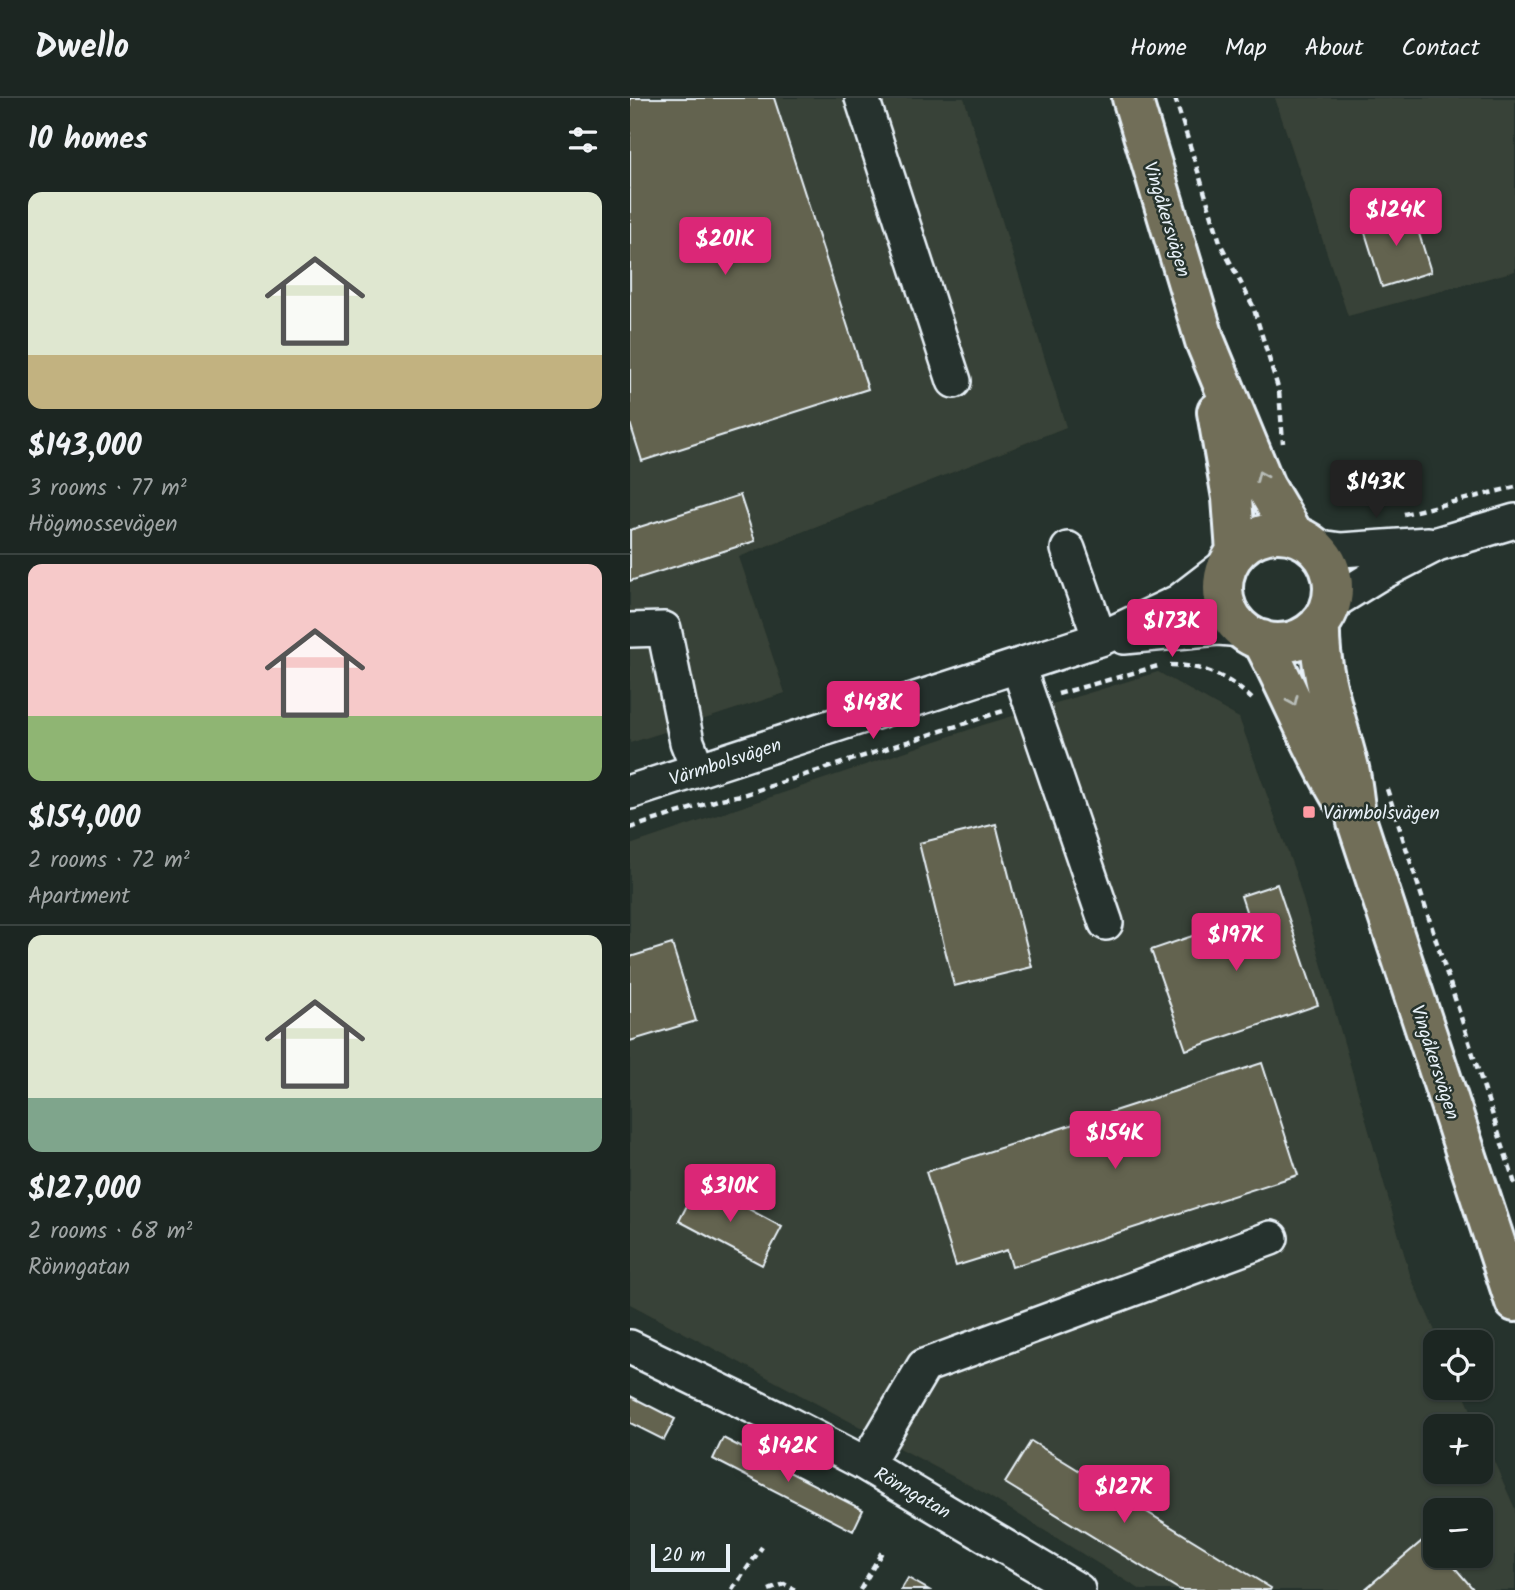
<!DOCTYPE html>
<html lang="en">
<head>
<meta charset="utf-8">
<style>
  body { margin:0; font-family:Kalam,sans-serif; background:#29322f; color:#f1f3f6; height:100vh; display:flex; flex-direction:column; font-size:26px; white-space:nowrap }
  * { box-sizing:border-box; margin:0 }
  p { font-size:23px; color:#a0a5a5 }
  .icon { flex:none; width:38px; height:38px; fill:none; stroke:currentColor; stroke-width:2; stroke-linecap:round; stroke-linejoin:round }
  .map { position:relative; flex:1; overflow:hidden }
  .sheet { display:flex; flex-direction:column; background:#1c2622; width:630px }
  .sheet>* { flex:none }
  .controls { position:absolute; left:793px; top:1232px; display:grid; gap:14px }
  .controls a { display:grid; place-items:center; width:70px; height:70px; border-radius:14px; background:#1c2622; box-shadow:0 2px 5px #0004,0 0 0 2px #3a4340; font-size:35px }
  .scale { position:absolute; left:21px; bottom:18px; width:79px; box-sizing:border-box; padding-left:7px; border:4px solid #e8f1f8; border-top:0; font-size:19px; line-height:24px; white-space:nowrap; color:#e8f1f8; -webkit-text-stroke:5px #26332d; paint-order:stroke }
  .price { position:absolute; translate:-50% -60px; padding:0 16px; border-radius:7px; background:#db2777; color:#fff; font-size:23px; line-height:46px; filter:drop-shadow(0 2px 4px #0008) }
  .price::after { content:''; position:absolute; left:50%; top:42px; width:21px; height:16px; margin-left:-10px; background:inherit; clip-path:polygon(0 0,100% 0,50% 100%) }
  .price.current { background:#222; color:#fff }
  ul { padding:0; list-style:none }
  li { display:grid; align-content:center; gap:14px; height:371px; padding:0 28px }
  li+li { border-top:2px solid #3a4340 }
  li span { display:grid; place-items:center; height:217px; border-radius:14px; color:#555 }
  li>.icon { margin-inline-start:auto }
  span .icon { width:126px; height:126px; fill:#fffc; stroke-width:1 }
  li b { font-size:30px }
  h2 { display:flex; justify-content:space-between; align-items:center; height:84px; padding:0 28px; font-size:30px }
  header { display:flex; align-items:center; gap:42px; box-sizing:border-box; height:98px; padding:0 35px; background:#1c2622; border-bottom:2px solid #3a4340 }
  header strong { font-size:33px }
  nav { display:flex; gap:38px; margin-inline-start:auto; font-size:24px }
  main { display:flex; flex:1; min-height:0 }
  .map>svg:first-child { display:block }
  .built { fill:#394237; fill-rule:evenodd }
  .building { fill:#64644f; stroke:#e8f1f8; stroke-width:2 }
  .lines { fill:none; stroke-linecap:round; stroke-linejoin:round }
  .minor-casing { stroke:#e8f1f8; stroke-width:38 }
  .major-casing { stroke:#e8f1f8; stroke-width:44 }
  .path { stroke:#e8f1f8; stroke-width:4.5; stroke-dasharray:7 5; stroke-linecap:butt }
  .minor { stroke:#26332d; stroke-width:33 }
  .major { stroke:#716e59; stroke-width:38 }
  .oneway { stroke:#b8bdb8 }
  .poi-dot { fill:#ff9aa2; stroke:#26332d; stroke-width:2.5 }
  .labels { text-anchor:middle; stroke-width:5; stroke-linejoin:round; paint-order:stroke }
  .street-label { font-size:19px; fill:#e8f1f8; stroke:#26332d }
  .poi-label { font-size:19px; fill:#e8f1f8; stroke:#26332d; text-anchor:start }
</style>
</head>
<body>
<header>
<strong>Dwello</strong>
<nav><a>Home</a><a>Map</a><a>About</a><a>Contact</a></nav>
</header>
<main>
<section class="sheet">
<h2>10 homes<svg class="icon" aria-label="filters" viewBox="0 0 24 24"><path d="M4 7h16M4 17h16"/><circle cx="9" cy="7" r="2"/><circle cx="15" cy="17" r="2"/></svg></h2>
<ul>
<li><span style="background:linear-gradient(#dfe7d0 75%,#c2b280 0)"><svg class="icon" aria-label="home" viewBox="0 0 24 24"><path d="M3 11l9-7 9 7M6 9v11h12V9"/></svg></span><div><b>$143,000</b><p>3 rooms · 77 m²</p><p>Högmossevägen</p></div></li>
<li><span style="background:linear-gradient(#f6c9c9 70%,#8fb573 0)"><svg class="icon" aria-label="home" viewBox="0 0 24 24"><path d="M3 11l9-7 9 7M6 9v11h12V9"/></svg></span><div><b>$154,000</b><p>2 rooms · 72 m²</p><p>Apartment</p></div></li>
<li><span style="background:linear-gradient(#dfe7d0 75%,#7fa58c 0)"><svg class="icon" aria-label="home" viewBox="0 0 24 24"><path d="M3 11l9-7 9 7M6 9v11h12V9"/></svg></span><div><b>$127,000</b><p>2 rooms · 68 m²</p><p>Rönngatan</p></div></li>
</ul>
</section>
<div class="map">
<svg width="885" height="1492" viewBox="0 0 885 1492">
  <rect width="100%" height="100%" fill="#26332d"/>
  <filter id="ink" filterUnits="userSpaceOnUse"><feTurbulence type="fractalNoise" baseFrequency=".0143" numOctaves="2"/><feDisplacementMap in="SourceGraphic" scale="14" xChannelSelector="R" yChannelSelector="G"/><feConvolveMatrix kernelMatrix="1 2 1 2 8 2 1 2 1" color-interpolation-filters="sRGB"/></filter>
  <g filter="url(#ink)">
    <path class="built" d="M0,0H334L436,329L109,459L155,595L0,645Z
      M645,0H885V173L718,218Z
      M528,574L609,620L666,777L781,1180L810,1244H805V1290H831L848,1328H805V1374H850L851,1334L885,1411V1492H511L352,1394L0,1206V747L353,627ZM805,1412H850V1458H805Z"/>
    <path class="building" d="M0,0H144L238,291L12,363L0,325Z
      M781,110L801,174L752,189L732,125Z
      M110,397L125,443L0,483V432Z
      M366,726L402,869L324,888L289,745Z
      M647,786L688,907L556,952L521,852L618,819L611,798Z
      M42,846L66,923L0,943V859Z
      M632,965L668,1077L382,1169L377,1152L326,1168L296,1074Z
      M69,1084L152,1129L132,1167L49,1123Z
      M0,1298L45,1321L34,1342L0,1325Z
      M93,1340L233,1412L223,1433L83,1361Z
      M401,1343L641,1490L640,1492H550L375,1385Z
      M798,1438L805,1446V1458H815L844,1492H734Z
      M278,1480L299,1492H271Z"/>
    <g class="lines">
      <g class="minor-casing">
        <path id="minor" d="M232,0L324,283
          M683,448L711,452L798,446
          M438,451L470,541
          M700,506L747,477L807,446L885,423
          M0,532L34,531L57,644L68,672
          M494,539L588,530L613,532
          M388,568L476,825
          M0,694L470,541L548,504L600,464
          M0,1249L151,1322L232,1364L448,1492
          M236,1366L294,1268L641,1140"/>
      </g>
      <g class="major-casing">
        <path id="major" d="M502,0L575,243L635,388L664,437
          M587,314L602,400L606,454
          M593 490a55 55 0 1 1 110 0a55 55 0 1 1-110 0Z
          M690,525C688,575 707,621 719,670C723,687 724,706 727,724L885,1204
          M632,542C660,594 681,649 711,699"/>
      </g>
      <path class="path" d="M545,0L591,147L623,208L649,293L653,345
        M774,416L885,389
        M540,567C574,567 601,580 625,604
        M428,596L528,568
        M757,691L885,1086
        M0,730L91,701L116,696L373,613
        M102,1492L132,1449
        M139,1492L154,1486L165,1492
        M230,1492L253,1452"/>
      <use href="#minor" class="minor"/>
      <use href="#major" class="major"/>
    </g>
    <defs><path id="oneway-chevron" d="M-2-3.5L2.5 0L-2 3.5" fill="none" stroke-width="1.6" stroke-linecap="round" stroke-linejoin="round" transform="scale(1.75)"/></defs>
    <g class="oneway">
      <use href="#oneway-chevron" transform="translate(631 378) rotate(-113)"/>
      <use href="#oneway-chevron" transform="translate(663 603) rotate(66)"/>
    </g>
  </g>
  <rect class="poi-dot" x="672" y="707" width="14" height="14" rx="3.5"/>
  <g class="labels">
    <g class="street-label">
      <text transform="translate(538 121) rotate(73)" y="7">Vingåkersvägen</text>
      <text transform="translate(95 663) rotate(-18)" y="7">Värmbolsvägen</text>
      <text transform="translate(806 964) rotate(72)" y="7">Vingåkersvägen</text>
      <text transform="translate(283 1394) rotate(30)" y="7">Rönngatan</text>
    </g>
    <g class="poi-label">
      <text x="693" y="721">Värmbolsvägen</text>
    </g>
  </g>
</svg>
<div class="controls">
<a><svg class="icon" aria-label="locate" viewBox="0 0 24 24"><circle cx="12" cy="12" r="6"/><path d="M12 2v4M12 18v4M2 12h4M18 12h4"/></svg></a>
<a>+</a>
<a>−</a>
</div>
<div class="scale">20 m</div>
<b class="price" style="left:766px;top:150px">$124K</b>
<b class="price" style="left:95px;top:179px">$201K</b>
<b class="price current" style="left:746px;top:422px">$143K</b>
<b class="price" style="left:542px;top:561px">$173K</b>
<b class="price" style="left:243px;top:643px">$148K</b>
<b class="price" style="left:606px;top:875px">$197K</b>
<b class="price" style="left:485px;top:1073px">$154K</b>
<b class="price" style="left:100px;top:1126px">$310K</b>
<b class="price" style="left:158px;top:1386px">$142K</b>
<b class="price" style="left:494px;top:1427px">$127K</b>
</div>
</main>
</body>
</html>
